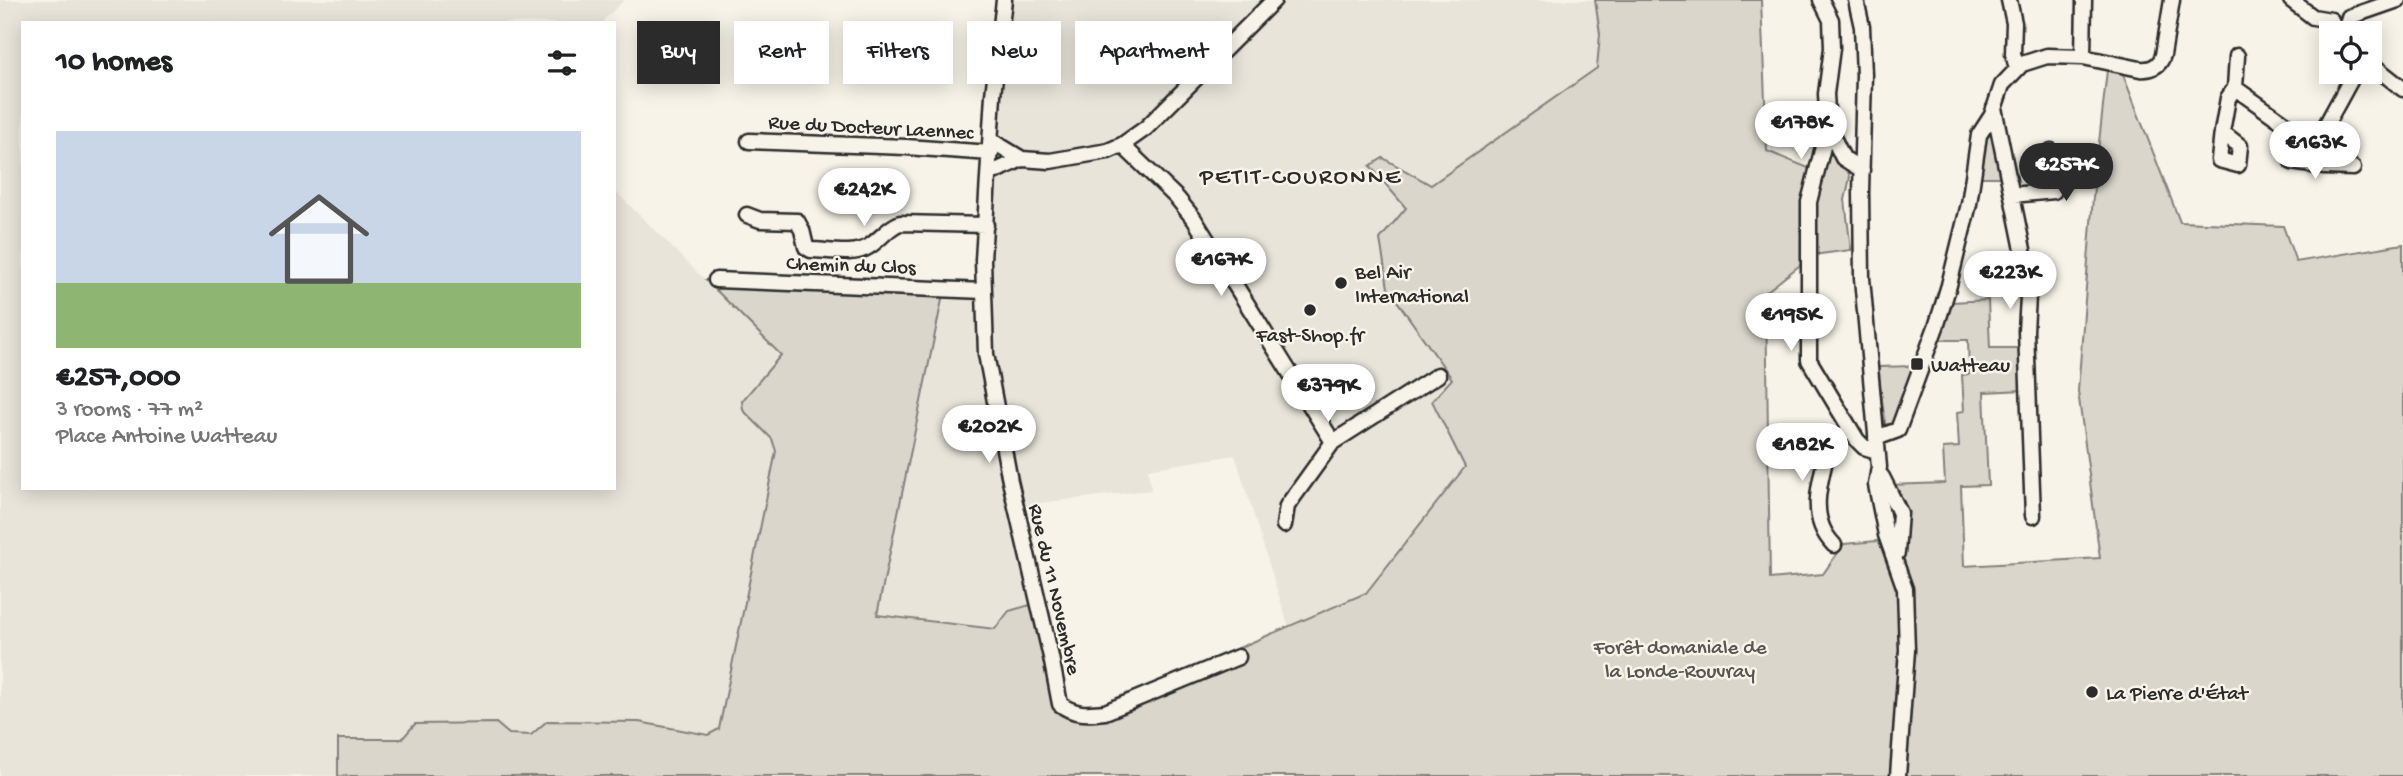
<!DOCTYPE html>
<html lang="en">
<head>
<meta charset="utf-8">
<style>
  body { margin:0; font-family:"Gochi Hand",sans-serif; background:#f6f6f6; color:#202124; height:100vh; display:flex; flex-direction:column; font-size:26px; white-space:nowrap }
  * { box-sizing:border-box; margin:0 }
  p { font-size:23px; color:#757577 }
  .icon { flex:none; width:38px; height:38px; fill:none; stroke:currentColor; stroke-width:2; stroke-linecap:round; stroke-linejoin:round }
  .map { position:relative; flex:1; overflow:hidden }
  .side { position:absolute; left:21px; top:21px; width:595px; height:469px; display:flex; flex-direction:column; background:#fff; border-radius:0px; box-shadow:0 4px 18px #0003 }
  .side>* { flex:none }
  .banner { position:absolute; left:637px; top:21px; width:665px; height:63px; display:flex; gap:14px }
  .controls { position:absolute; left:2319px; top:21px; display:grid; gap:14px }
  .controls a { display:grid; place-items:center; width:63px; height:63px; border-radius:0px; background:#fff; box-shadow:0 4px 18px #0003; font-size:35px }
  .price { position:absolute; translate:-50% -60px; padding:0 16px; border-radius:24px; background:#fff; color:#222; font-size:23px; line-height:46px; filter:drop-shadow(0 2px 4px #0008) }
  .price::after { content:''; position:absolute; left:50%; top:42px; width:21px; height:16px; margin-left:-10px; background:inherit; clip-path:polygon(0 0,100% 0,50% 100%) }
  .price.active { background:#2b2b2b; color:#fff }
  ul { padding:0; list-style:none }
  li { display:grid; align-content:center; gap:14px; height:371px; padding:0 35px }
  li+li { border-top:2px solid #e0e0e0 }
  li span { display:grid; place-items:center; height:217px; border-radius:0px; color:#555 }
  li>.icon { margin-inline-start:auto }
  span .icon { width:126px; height:126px; fill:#fffc; stroke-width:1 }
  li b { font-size:30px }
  h2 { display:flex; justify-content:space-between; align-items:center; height:84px; padding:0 35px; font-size:30px }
  .pill { padding:0 24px; border-radius:0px; background:#fff; box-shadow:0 4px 18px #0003; font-size:24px; line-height:63px }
  .pill.active { background:#2b2b2b; color:#fff }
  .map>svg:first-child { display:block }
  .built { fill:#e8e4da }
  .green { fill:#dad6cc; stroke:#82807c; stroke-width:2 }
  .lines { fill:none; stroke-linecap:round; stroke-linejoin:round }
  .minor-casing { stroke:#2b2b2b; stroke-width:19 }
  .minor { stroke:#f7f3e8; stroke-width:14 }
  .poi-dot { fill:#2b2b2b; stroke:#f7f3e8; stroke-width:2.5 }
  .labels { text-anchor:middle; stroke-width:5; stroke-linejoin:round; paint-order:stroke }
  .street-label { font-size:21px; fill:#2b2b2b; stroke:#f7f3e8 }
  .poi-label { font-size:21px; fill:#2b2b2b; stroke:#f7f3e8; text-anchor:start }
  .park-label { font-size:21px; fill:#575653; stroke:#f7f3e8 }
  .quarter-label { font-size:24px; letter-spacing:2px; fill:#2b2b2b; stroke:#f7f3e8 }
</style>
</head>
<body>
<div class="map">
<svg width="2403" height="776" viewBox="0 0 2403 776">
  <rect width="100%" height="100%" fill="#f7f3e8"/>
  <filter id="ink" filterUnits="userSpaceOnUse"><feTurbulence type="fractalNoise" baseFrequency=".0143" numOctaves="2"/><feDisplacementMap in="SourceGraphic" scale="14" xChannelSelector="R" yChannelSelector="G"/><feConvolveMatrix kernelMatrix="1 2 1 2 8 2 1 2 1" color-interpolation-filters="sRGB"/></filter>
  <g filter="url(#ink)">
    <path class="built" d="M0,0H624L601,23H23V488H614V190L781,355L743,410L772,439L776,451L719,729L708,735L639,722L547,721L531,735L339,739L338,776H0Z
      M1007,0H1595L1600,34L1597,68L1431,185L1383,158L1407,208L1380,239L1388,288L1452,379L1432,402L1465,467L1366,593L1289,628L1235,455L1148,469L1151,490L1014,506L1037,603L1009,611L995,629L876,616L944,290L990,295L998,97Z"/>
    <path class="green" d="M1595,0H1761L1767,151L1818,172L1828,144L1839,147L1850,177L1845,200L1851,250L1813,255L1766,292L1770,579L1823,574L1844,544L1877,541L1904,568L1889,485L1945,483L1943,448L1959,447L1957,412L1964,411L1962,375L1969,374L1968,340H1939L1951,302L1988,300L1990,348H2024V390L1984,392L1988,485L1961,486L1964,566L2100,558L2078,391L2093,197L2107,70L2122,72L2180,222L2283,226L2296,262L2403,244V776H338V739H402L415,724L496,723L509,734L531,735L547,721L639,722L708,735L719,729L776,451L772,439L743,410L742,401L781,355L706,280L944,290L877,615L995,629L1009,611L1037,603L1057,702L1091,712L1366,593L1465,467L1432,401L1452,379L1388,288L1380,239L1406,208L1370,166L1383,158L1431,185L1597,68L1600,34Z
      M1987,133H1993L2004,177H1980Z
      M1915,366L1894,422L1890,425L1885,424L1878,367Z"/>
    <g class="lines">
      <g class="minor-casing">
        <path id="minor" d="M1004,0L993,95L983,260L986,354L1010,481L1051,657L1060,704C1074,715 1087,714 1105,712L1238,657
          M1821,0L1831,20L1832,48L1826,94L1828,127L1843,158L1862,170
          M1856,0L1862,27L1864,75L1861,192L1862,278L1879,467L1876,485L1886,535L1905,589L1907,650L1898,776
          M2009,0L2014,23L2013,54L2017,68
          M2291,0L2313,17L2331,20
          M2349,17L2398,0
          M2331,20L2333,26L2341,29L2347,26L2349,17
          M2083,57L2084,0
          M2370,66L2379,70L2403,89
          M2235,88L2301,135L2312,139L2321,134L2355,72
          M1994,108L2029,279L2026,331L2033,516
          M1828,127L1809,202V360L1857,440L1864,447L1877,451
          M2222,132L2219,160L2238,165L2240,146L2222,132L2228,98L2235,88L2237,56
          M2317,138L2326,149L2325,167L2353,168
          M749,141L906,147L991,153
          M992,141L1022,159L1050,161L1108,151L1122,145L1146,128L1274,0
          M1122,145L1177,198L1194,219L1333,442
          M2292,162L2325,167
          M989,174L1022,159
          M2012,195L2054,191L2051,151
          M747,215L760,220L797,221L802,230L806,247L811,250C827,250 854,256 868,247C880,240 887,228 900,223L986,225
          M716,280L984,291
          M1876,438L1898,430L1937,324L1949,285L1969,204L1979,135L1992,115L2002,85L2022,64L2047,56L2083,57L2140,69C2151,70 2160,66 2163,55L2172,0
          M1882,477L1900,513L1897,553
          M1284,525L1287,506L1333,442L1438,375
          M1834,545C1806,517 1821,479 1829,445L1850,430"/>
      </g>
      <use href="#minor" class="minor"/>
    </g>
  </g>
  <g class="poi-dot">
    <circle cx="1341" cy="283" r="7"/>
    <circle cx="1310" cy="310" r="7"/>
    <rect x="1910" y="357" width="14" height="14" rx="3.5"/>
    <circle cx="2092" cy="692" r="7"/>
  </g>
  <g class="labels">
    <g class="street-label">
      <text transform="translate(871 126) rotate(3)" y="7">Rue du Docteur Laennec</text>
      <text transform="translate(851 264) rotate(2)" y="7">Chemin du Clos</text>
      <text transform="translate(1056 589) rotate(77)" y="7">Rue du 11 Novembre</text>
    </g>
    <g class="poi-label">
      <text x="1355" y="278">Bel Air<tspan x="1355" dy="24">International</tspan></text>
      <text x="1310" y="341" text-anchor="middle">Fast-Shop.fr</text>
      <text x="1931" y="371">Watteau</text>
      <text x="2106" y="699">La Pierre d'État</text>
    </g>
    <g class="park-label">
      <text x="1680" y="653">Forêt domaniale de<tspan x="1680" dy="24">la Londe-Rouvray</tspan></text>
    </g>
    <g class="quarter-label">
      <text x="1301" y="183">PETIT-COURONNE</text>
    </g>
  </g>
</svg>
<div class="controls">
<a><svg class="icon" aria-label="locate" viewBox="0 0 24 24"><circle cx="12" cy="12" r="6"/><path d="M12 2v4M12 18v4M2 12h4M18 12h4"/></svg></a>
</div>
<b class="price" style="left:1801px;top:161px">€178K</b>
<b class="price" style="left:2315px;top:181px">€163K</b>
<b class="price active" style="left:2066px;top:203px">€257K</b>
<b class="price" style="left:864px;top:228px">€242K</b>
<b class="price" style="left:1221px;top:298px">€167K</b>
<b class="price" style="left:2010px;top:311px">€223K</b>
<b class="price" style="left:1791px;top:353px">€195K</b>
<b class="price" style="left:1328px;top:424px">€379K</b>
<b class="price" style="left:989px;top:465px">€202K</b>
<b class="price" style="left:1802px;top:483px">€182K</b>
<div class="banner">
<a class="pill active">Buy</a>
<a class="pill">Rent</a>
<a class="pill">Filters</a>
<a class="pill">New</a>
<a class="pill">Apartment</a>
</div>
<section class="side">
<h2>10 homes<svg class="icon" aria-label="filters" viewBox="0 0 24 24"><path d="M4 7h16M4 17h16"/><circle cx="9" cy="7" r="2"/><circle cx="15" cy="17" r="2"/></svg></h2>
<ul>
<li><span style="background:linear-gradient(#c9d6e8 70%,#8fb573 0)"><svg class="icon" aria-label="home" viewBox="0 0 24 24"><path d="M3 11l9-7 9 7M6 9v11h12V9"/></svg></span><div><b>€257,000</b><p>3 rooms · 77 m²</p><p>Place Antoine Watteau</p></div></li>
</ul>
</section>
</div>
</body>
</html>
